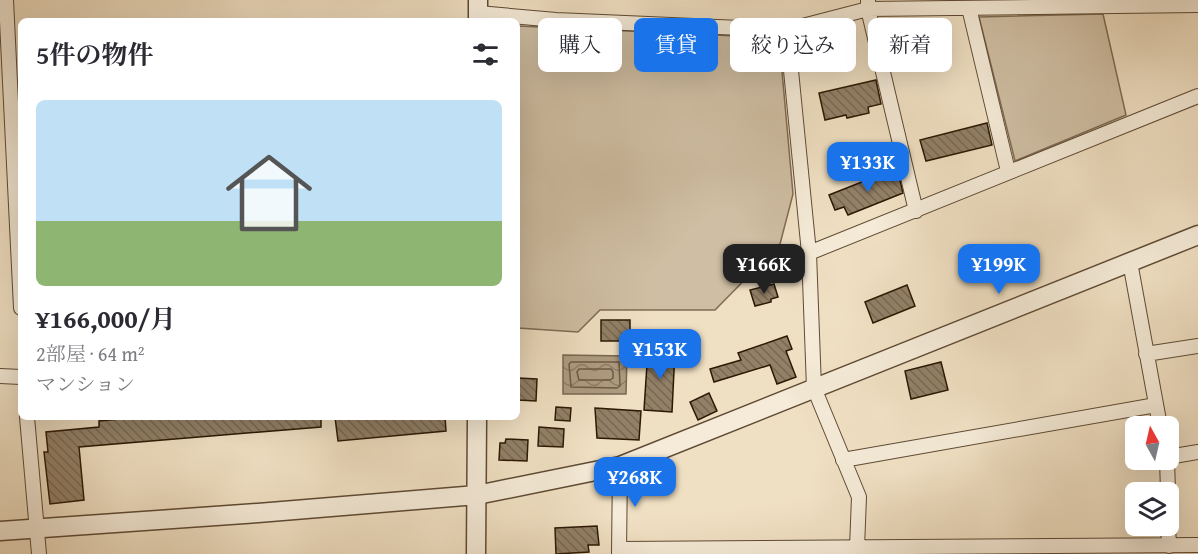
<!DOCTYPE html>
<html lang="ja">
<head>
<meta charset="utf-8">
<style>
  body { margin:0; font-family:"Gentium Book Plus","Noto Serif JP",serif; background:#f2f2f3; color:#2b2b33; height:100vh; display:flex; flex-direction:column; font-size:22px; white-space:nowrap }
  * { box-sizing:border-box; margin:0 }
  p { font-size:20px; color:#7c7c81 }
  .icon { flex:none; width:33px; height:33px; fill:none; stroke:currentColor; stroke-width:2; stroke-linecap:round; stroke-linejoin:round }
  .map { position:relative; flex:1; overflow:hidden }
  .details { position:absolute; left:18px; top:18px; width:502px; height:402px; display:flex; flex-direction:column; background:#fff; border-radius:9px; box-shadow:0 6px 24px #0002 }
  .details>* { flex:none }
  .guide { position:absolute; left:538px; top:18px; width:568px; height:54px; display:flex; gap:12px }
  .needle { width:39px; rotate:352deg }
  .tools { position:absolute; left:1125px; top:416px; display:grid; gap:12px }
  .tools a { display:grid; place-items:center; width:54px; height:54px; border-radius:9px; background:#fff; box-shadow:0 6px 24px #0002; font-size:30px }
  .price { position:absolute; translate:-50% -51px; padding:0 14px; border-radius:12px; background:#1a73e8; color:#fff; font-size:20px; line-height:39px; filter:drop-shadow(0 2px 3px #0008) }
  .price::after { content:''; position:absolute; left:50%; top:36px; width:18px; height:14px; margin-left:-9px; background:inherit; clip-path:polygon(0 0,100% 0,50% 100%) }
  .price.active { background:#222; color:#fff }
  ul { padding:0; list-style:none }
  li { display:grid; align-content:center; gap:12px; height:318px; padding:0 18px }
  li+li { border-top:2px solid #e1e1e2 }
  li span { display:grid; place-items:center; height:186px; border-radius:9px; color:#555 }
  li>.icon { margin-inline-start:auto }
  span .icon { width:108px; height:108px; fill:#fffc; stroke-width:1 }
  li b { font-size:26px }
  h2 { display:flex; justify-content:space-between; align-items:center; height:72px; padding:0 18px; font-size:26px }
  .pill { padding:0 21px; border-radius:9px; background:#fff; box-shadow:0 6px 24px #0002; font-size:21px; line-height:54px }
  .pill.active { background:#1a73e8; color:#fff }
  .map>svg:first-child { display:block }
  .green { fill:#cfbea3; stroke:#7e6b54; stroke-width:1.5 }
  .water { fill:url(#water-waves); stroke:#7a6750; stroke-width:1.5 }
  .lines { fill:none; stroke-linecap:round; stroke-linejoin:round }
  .shore { stroke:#6e5a43; stroke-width:1.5 }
  .building { fill:url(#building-back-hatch); stroke:#2d1804; stroke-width:1.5 }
  .minor-casing { stroke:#5e4a34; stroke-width:16 }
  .tertiary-casing { stroke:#5e4a34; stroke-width:21 }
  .minor { stroke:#f5ebd8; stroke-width:14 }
  .tertiary { stroke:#f5ebd8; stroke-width:18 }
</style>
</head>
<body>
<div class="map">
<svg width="1198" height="554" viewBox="0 0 1198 554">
  <defs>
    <pattern id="water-waves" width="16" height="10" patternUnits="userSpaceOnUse" patternTransform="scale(1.5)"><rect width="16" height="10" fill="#ae9c82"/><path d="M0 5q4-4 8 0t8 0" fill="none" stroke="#8e7e68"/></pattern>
    <pattern id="building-back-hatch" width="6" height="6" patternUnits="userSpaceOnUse" patternTransform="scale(1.5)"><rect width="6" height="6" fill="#928067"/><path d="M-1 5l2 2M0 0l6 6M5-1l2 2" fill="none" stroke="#786853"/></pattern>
  </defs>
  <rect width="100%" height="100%" fill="#f0e0c3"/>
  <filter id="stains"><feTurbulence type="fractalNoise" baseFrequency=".00333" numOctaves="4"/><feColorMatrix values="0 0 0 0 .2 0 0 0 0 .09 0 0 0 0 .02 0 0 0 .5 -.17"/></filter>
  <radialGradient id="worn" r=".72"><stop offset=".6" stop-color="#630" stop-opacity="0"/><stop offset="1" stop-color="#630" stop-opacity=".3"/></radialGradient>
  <path class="green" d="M1103,14L1126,115L1015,161L979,17Z
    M518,26L779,38L793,194L780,244L715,310H600L578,332L518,328Z"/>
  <path class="water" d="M563,355L627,356L626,394H563Z"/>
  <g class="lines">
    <path class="shore" d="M571,362H619L620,386L617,388L571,387L569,364Z
      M579,369H611L613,372V378L610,380H579L577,372Z"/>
  </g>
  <path class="building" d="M876,80L881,104L868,107L869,113L847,118L846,115L825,120L819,93Z
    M987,123L992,145L926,161L920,140Z
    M897,168L903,193L848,215L844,207L835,210L829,195Z
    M774,284L778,297L771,299V302L755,306L750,290Z
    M907,285L915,306L873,323L865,302Z
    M601,320H630V341H601Z
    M787,336L792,349L786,351L796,377L777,384L770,365L714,382L710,369L741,360L738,353Z
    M648,349L675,350L672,412L644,410Z
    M941,362L948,390L911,399L905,371Z
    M518,378L537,379L536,401L518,400Z
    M709,393L717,411L698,420L690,402Z
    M556,407L571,408L570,421L555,420Z
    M595,408L641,411L639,440L597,438Z
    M140,417H321V427L79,447L84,500L50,504L44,452H48L46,432L99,427V421Z
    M335,417H445L446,431L338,441Z
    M539,427L564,429L563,447L538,446Z
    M506,439L528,440L527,461L499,460L500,443H505Z
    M597,526L599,545H588L589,552L556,554L555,528Z"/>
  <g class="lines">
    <g class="minor-casing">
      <path id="minor" d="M6,0L21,308
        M868,0V9L916,211
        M969,8L1008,171
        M478,13L556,20L787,30L868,9L1198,5
        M787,30L809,253L814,388L859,497L857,548
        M809,253L1198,96
        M1130,262L1160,426
        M1146,354L1198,346
        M0,376L21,377
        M27,417L39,554
        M1168,457L1198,452
        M1167,459L1168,492
        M843,460L1156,405
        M1168,525L1169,546
        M619,549L1198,545
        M619,554L620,466"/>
    </g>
    <g class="tertiary-casing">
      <path id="tertiary" d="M478,21V0
        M0,531L258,513L477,495L620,466L1198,235
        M476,554L477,417"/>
    </g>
    <use href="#minor" class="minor"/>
    <use href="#tertiary" class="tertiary"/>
  </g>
  <rect width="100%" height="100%" filter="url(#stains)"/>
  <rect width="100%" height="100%" fill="url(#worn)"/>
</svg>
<div class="tools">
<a><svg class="needle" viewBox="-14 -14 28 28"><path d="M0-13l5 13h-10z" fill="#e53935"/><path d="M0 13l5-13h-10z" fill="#7c7c81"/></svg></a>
<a><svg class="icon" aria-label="layers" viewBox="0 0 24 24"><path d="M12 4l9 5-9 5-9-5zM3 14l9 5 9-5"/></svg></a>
</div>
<b class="price" style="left:868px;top:193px">¥133K</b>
<b class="price active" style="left:764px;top:295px">¥166K</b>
<b class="price" style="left:999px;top:295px">¥199K</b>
<b class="price" style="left:660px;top:380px">¥153K</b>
<b class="price" style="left:635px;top:508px">¥268K</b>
<div class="guide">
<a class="pill">購入</a>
<a class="pill active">賃貸</a>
<a class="pill">絞り込み</a>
<a class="pill">新着</a>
</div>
<section class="details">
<h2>5件の物件<svg class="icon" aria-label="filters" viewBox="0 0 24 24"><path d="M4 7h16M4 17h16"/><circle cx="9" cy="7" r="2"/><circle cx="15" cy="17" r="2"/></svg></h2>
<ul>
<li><span style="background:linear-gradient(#bfe0f5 65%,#8fb573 0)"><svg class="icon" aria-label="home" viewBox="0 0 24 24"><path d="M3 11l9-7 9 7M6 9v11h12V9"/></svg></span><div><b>¥166,000/月</b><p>2部屋 · 64 m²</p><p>マンション</p></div></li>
</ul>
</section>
</div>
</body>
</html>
